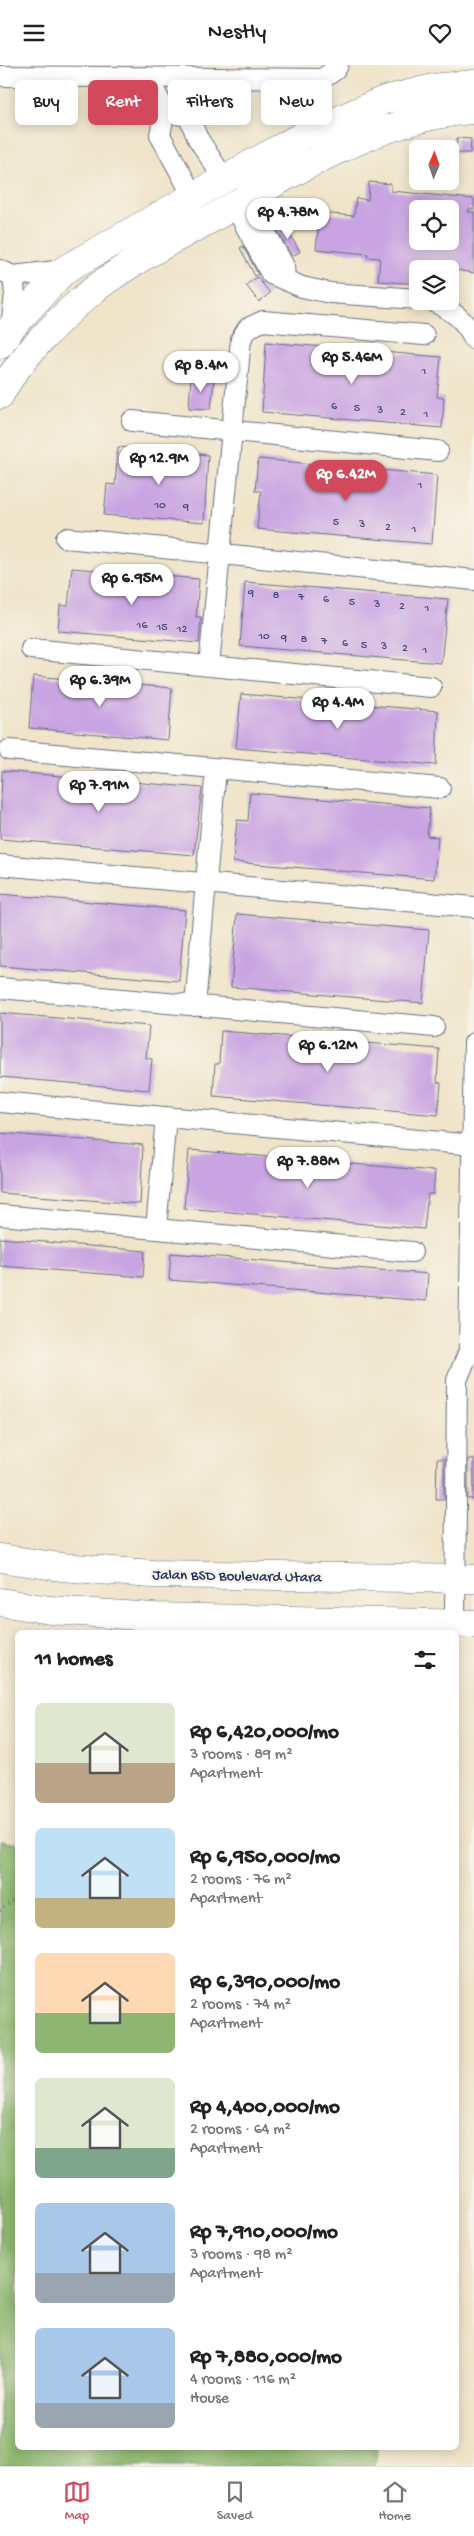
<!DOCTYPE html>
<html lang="en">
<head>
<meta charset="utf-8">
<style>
  body { margin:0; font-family:"Gochi Hand",sans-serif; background:#f6f6f6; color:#222; height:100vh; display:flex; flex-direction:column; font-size:19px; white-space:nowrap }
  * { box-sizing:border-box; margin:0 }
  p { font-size:16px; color:#767676 }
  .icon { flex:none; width:28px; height:28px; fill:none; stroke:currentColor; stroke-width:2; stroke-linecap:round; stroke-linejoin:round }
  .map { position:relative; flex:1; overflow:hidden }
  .drawer { position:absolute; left:15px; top:1565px; width:444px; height:820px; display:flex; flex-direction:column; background:#fff; border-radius:8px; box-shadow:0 2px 12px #0003 }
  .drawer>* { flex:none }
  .hud { position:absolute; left:15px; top:15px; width:445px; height:45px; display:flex; gap:10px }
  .needle { width:32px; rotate:2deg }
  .controls { position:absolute; left:409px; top:75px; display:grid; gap:10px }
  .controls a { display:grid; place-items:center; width:50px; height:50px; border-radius:8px; background:#fff; box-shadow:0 2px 12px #0003; font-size:25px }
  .price { position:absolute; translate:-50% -42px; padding:0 11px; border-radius:18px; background:#fff; color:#222; font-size:16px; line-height:32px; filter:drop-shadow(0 1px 2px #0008) }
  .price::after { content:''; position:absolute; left:50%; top:30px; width:15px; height:11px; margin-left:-8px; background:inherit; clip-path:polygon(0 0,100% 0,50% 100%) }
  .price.active { background:#d1495b; color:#fff }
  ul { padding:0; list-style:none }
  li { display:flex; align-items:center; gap:15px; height:125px; padding:0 20px }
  li span { display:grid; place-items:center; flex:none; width:140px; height:100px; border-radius:8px; color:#555 }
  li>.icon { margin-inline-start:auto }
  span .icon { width:60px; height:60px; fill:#fffc; stroke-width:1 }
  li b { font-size:21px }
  h2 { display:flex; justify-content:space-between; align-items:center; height:60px; padding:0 20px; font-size:21px }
  .tag { padding:0 18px; border-radius:8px; background:#fff; box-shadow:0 2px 12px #0003; font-size:18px; line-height:45px }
  .tag.active { background:#d1495b; color:#fff }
  header { display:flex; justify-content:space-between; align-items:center; height:65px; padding:0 20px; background:#fff; font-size:22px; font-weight:600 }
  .tab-bar { display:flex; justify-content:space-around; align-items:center; height:70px; border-top:1px solid #e0e0e0; background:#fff; font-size:14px; color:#767676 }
  .tab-bar a { display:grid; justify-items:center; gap:2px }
  .tab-bar .active { color:#d1495b }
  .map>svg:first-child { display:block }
  .forest { fill:#8db76e; stroke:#547366 }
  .building { fill:#c9a4e2; fill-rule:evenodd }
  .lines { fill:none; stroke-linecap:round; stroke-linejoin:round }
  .street-casing { stroke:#666e83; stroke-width:22 }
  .secondary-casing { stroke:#666e83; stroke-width:29 }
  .path { stroke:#666e83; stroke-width:3; stroke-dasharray:1 4; stroke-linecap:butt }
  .street { stroke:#fff; stroke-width:20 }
  .secondary { stroke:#fff; stroke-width:28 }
  .labels { text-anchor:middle; stroke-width:4.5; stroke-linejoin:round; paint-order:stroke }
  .number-label { font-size:12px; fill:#464c7f }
  .street-label { font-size:15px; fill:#1b2f5e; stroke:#f7f3e8 }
</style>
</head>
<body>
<header><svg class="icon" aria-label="menu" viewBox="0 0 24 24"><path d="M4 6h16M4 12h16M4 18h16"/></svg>Nestly<svg class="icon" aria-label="heart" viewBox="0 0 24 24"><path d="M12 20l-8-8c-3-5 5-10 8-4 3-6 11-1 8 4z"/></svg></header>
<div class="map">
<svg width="474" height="2401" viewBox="0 0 474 2401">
  <rect width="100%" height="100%" fill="#f7f3e8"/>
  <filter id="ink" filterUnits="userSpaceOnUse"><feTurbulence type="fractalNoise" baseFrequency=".02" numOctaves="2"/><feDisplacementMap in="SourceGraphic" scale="10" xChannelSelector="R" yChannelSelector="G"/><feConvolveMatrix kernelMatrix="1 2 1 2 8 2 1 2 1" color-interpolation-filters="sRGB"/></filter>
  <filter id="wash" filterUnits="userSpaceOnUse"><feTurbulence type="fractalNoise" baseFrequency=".0096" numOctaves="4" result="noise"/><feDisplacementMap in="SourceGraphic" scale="20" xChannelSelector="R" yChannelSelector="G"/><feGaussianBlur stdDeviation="1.12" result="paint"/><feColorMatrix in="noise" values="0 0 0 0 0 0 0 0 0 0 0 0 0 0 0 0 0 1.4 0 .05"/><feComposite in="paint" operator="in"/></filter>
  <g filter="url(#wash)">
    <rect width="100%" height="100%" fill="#f0e4c9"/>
    <path class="forest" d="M0,1776L18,1779V2382L377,2383L375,2401H0Z"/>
    <g id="blocks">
      <path class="building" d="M457,73L471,74L470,88H456Z
        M369,117L391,119V126L474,134V144H469L468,147H474V208L450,204H418V219L378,216L380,193L367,192L368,189L316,184L320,148L354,151L356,133L368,135ZM418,144H450V176H418Z
        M284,159L300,187L292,191L276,163Z
        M243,181L258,209L255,211L240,183Z
        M257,212L270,228L259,237L246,220Z
        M266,277L441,292L437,332L444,333L442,363L262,347Z
        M191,312L214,314L211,344L189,343Z
        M118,382L208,390L204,458L104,450L107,419L115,420Z
        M258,394L437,410L432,479L257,464L261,426H255Z
        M72,503L199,514L196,552H201L199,578L58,566L60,540L68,541Z
        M245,517L448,534L441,598L240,581Z
        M33,611L172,623L168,675L29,663Z
        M241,629L438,646L436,700L236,683Z
        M2,706L202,723L194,790L0,774Z
        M250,728L430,743L427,771L438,772L434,814L233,797L237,755L248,756Z
        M0,829L185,845L179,916L0,901Z
        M237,849L429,865L423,938L231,922Z
        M0,948L149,961L146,993L152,994L149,1025L0,1012Z
        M221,966L439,984L437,1017L441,1018L438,1050L213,1031L215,999H219Z
        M0,1068L143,1080L140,1139L0,1128Z
        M189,1085L435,1106L433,1129H428L424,1164L184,1143Z
        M0,1173L145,1186L143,1212L0,1201Z
        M171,1188L428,1209L426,1236L169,1215Z
        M437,1394H444V1434H436Z
        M468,1394H474V1434H468Z"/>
    </g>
  </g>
  <g filter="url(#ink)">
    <use href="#blocks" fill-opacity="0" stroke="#666e83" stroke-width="1"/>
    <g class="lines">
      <g class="street-casing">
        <path id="street" d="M0,11L322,14L335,5L338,0
          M147,12L165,45L160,70L193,131
          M165,45L189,52L197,72L224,114
          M247,134L284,201L285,214
          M235,141L271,209L302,222L330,228L418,234
          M0,205L13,211L64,205
          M433,236C452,246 465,254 474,274
          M11,263L15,229L13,211
          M132,356L438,386
          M66,473L474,515
          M31,584L431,622
          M209,601L241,274L248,263L263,256L424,270
          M9,685L440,723
          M0,800L474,842
          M0,923L434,962
          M195,941L216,704
          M0,1037L474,1080
          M0,1150L412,1187
          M156,1164L166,1052
          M455,1558L457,1315L469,1286L474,978"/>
      </g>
      <g class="secondary-casing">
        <path id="secondary" d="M0,279L11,263L64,205L224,114L302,71L384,35L433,23L474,19
          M0,330C15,299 57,256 84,233C118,203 169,177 209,155C288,111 382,50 474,45
          M0,1493L61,1502L152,1509L474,1514
          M0,1537L50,1545L154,1552L474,1559"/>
      </g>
      <path class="path" d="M0,1846L18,1832"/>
      <use href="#street" class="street"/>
      <use href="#secondary" class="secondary"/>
    </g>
  </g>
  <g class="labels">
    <g class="number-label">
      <text x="424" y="309">1</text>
      <text x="334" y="344">6</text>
      <text x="357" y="346">5</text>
      <text x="380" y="348">3</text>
      <text x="403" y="350">2</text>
      <text x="426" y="352">1</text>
      <text x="420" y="423">1</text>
      <text x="160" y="443">10</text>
      <text x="186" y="445">9</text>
      <text x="336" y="460">5</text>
      <text x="362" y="462">3</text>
      <text x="388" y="465">2</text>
      <text x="414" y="467">1</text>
      <text x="251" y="531">9</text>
      <text x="276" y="533">8</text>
      <text x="301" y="535">7</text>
      <text x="326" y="537">6</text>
      <text x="352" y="540">5</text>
      <text x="377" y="542">3</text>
      <text x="402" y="544">2</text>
      <text x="427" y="546">1</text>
      <text x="142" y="563">16</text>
      <text x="162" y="565">15</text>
      <text x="182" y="567">12</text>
      <text x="264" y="574">10</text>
      <text x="284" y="576">9</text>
      <text x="304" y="577">8</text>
      <text x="324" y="579">7</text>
      <text x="345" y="581">6</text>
      <text x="364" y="583">5</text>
      <text x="384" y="584">3</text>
      <text x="405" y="586">2</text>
      <text x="425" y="588">1</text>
    </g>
    <g class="street-label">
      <text transform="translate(237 1510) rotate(1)" y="5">Jalan BSD Boulevard Utara</text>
    </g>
  </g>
</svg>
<div class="controls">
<a><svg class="needle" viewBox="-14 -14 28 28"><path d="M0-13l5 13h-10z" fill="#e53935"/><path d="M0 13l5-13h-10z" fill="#767676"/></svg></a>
<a><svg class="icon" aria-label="locate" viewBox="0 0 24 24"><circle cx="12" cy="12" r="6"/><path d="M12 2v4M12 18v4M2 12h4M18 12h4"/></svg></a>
<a><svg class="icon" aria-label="layers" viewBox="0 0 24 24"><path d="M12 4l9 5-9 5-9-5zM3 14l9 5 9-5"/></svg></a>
</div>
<b class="price" style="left:288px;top:175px">Rp 4.78M</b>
<b class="price" style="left:352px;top:320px">Rp 5.46M</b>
<b class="price" style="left:201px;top:328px">Rp 8.4M</b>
<b class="price" style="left:159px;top:421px">Rp 12.9M</b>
<b class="price active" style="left:346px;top:437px">Rp 6.42M</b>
<b class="price" style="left:132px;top:541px">Rp 6.95M</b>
<b class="price" style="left:100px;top:643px">Rp 6.39M</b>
<b class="price" style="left:338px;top:665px">Rp 4.4M</b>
<b class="price" style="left:99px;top:748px">Rp 7.91M</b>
<b class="price" style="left:328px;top:1008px">Rp 6.12M</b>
<b class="price" style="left:308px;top:1124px">Rp 7.88M</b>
<div class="hud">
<a class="tag">Buy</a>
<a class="tag active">Rent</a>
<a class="tag">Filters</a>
<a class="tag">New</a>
</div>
<section class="drawer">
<h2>11 homes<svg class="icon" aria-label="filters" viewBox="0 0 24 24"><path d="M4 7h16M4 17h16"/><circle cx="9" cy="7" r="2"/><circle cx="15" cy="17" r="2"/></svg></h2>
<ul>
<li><span style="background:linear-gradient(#dfe7d0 60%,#b9a48a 0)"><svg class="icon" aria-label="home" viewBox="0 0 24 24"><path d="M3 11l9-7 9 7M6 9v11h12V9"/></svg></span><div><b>Rp 6,420,000/mo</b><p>3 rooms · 89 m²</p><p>Apartment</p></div></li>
<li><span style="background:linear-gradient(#bfe0f5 70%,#c2b280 0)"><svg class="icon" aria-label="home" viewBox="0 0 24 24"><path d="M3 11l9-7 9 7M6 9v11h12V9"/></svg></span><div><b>Rp 6,950,000/mo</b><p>2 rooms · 76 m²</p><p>Apartment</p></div></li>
<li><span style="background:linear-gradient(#ffd9b3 60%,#8fb573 0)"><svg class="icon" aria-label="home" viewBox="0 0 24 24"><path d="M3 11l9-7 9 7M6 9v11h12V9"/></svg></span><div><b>Rp 6,390,000/mo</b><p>2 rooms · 74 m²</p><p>Apartment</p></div></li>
<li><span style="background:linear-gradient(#dfe7d0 70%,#7fa58c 0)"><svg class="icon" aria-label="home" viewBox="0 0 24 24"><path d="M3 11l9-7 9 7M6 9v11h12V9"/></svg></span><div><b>Rp 4,400,000/mo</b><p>2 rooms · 64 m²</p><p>Apartment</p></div></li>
<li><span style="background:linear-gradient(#a9c7e8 70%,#9aa5b1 0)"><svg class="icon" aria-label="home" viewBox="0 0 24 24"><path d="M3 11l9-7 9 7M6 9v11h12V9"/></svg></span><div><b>Rp 7,910,000/mo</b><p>3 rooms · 98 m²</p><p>Apartment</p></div></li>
<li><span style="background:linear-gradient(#a9c7e8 75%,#9aa5b1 0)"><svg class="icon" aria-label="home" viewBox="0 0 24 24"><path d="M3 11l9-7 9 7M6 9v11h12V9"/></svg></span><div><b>Rp 7,880,000/mo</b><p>4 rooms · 116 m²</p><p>House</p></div></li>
</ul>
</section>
</div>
<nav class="tab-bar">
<a class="active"><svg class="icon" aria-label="map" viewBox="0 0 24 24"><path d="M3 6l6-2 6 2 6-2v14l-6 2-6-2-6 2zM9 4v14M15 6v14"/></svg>Map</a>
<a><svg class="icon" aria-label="saved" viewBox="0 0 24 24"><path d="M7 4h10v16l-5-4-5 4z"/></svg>Saved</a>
<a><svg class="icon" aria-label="home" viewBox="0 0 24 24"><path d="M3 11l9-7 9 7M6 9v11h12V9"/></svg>Home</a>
</nav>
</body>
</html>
